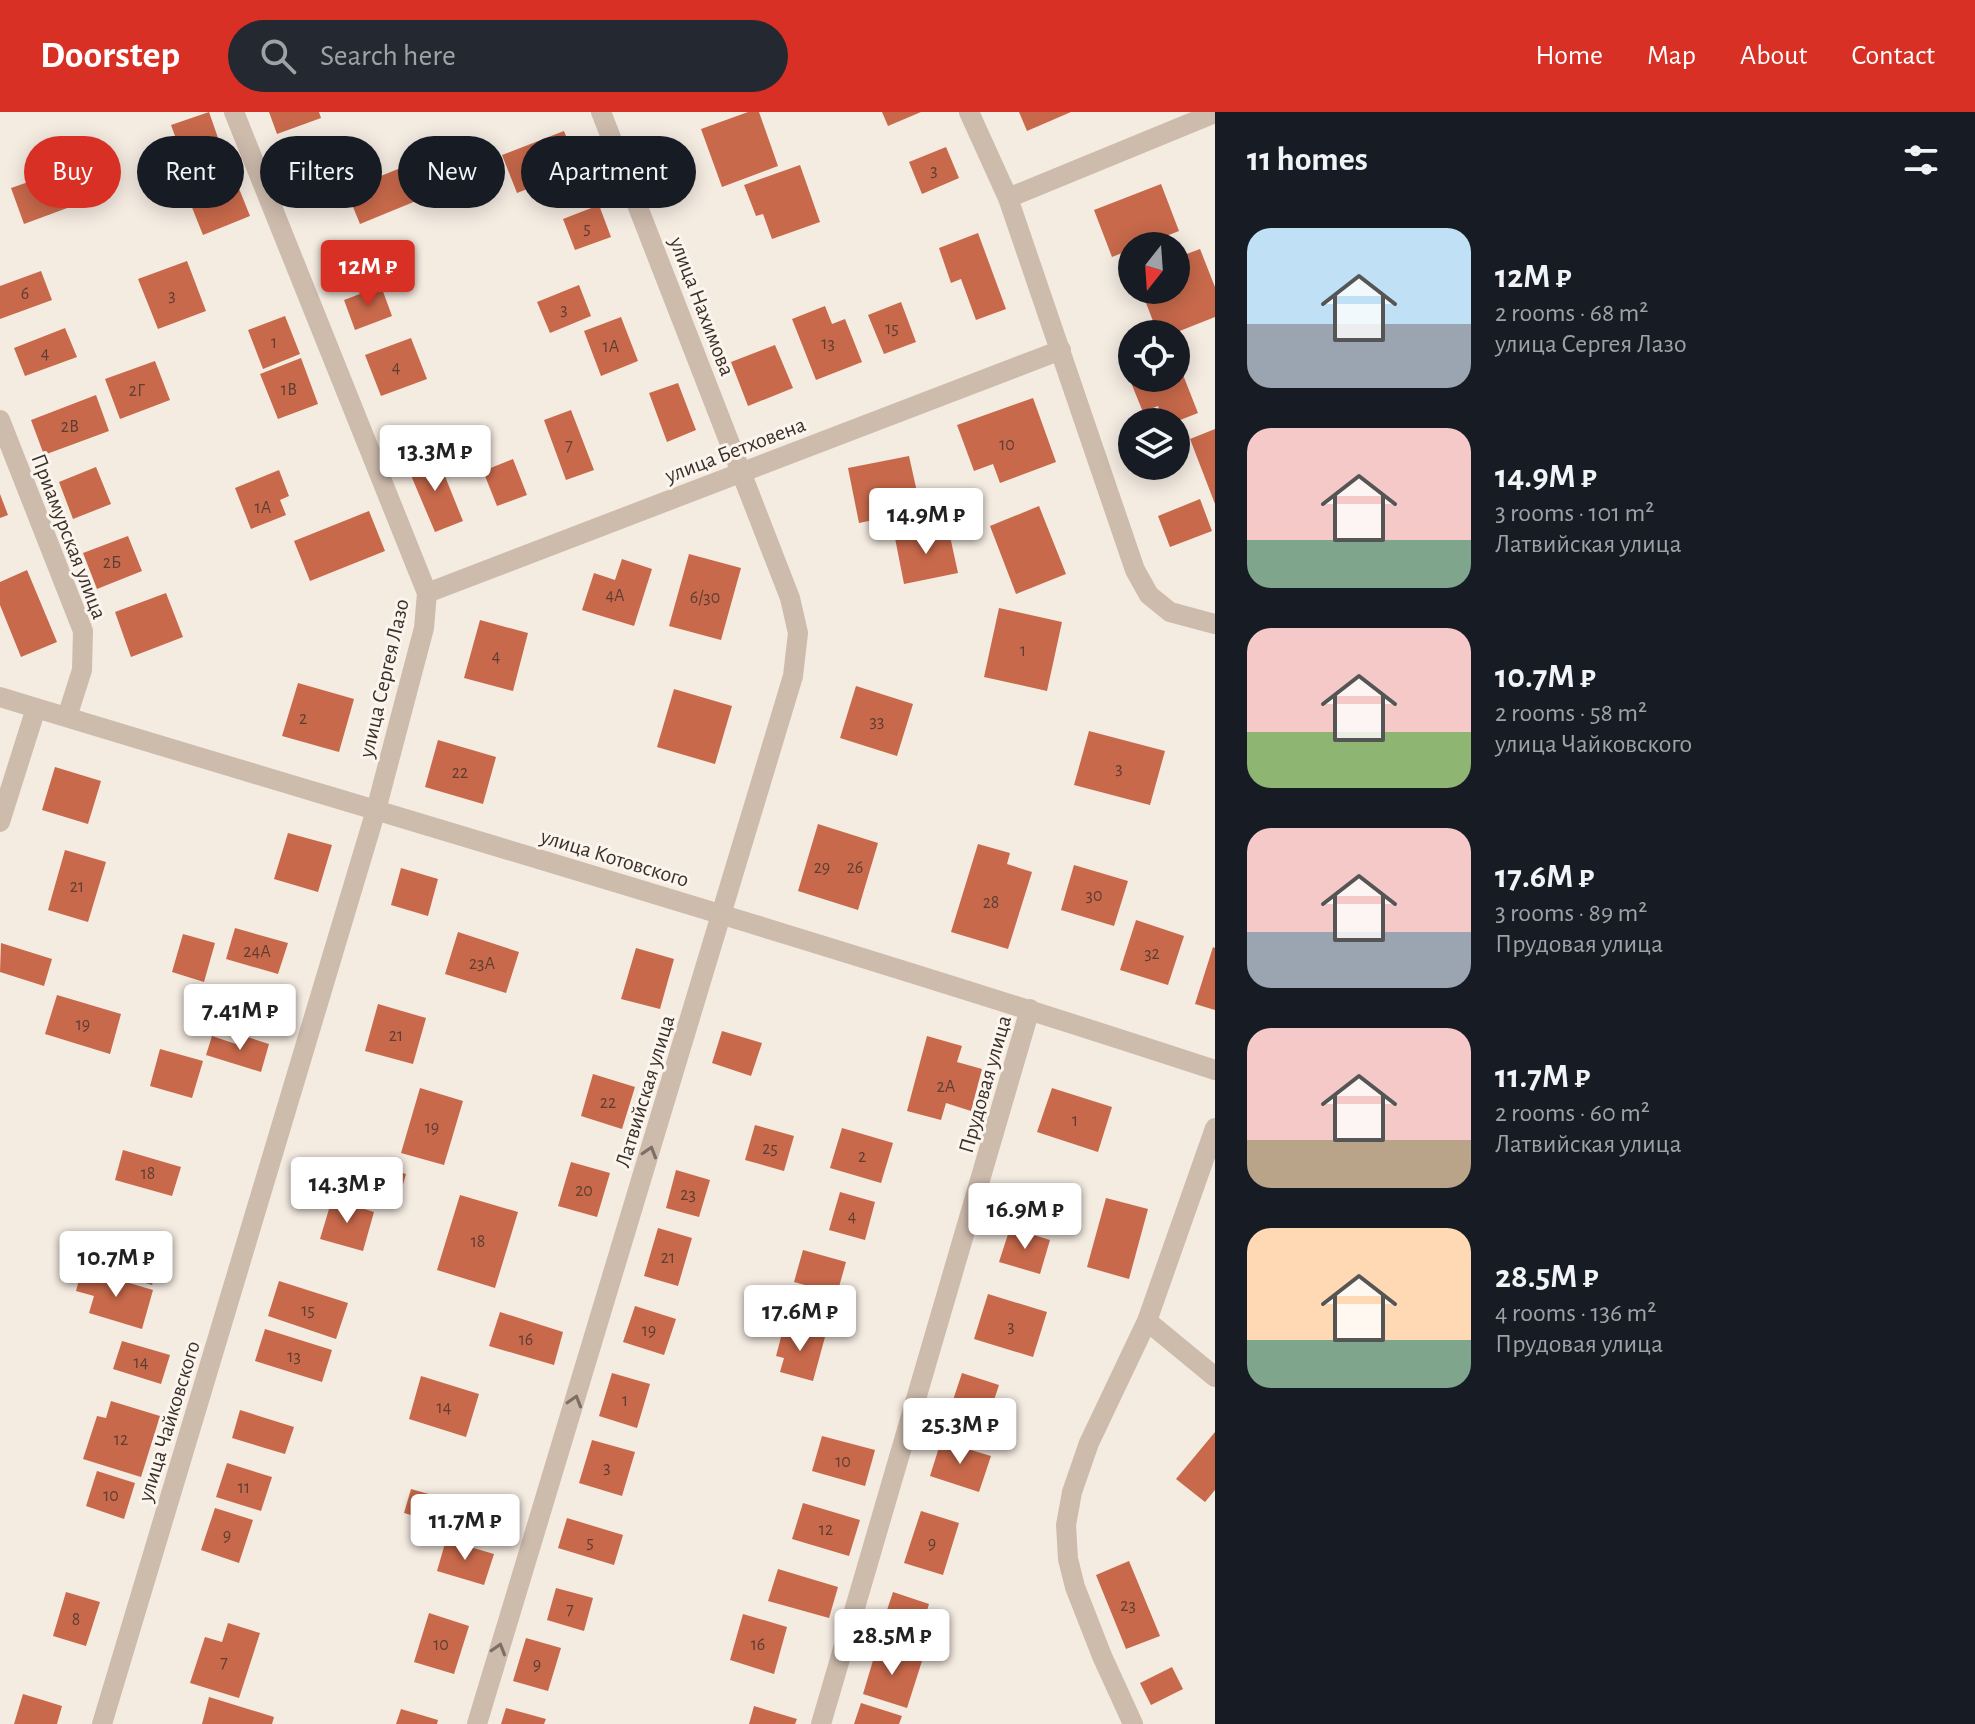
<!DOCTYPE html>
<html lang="en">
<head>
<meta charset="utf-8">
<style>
  body { margin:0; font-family:"Alegreya Sans",sans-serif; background:#242831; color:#f1f3f6; height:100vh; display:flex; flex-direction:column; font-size:30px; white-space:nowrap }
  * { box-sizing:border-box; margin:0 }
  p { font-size:26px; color:#9ea1a6 }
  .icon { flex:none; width:44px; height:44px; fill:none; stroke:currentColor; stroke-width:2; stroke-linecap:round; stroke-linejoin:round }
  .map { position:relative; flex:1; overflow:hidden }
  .panel { display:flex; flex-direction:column; background:#171b24; width:760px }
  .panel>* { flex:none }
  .top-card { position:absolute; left:24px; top:24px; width:760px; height:72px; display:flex; gap:16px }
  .needle { width:52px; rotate:197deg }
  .controls { position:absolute; left:1118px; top:120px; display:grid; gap:16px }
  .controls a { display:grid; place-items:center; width:72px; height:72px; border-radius:50%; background:#171b24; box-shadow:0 4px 20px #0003; font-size:40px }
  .price { position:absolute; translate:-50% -68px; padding:0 18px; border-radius:8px; background:#fff; color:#222; font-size:26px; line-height:52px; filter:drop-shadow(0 2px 4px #0008) }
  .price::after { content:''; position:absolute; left:50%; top:48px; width:24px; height:18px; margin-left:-12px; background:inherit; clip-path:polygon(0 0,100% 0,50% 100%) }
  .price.active { background:#d93025; color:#fff }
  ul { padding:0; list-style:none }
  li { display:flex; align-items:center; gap:24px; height:200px; padding:0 32px }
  li span { display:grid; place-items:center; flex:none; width:224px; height:160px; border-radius:24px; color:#555 }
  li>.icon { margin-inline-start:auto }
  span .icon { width:96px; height:96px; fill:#fffc; stroke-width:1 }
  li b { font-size:34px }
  h2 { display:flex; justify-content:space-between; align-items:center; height:96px; padding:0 32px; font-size:34px }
  .chip { padding:0 28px; border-radius:36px; background:#171b24; box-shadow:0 4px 20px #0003; font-size:28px; line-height:72px }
  .chip.active { background:#d93025; color:#fff }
  header { display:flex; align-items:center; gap:48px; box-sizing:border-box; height:112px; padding:0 40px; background:#d93025; color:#fff }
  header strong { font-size:38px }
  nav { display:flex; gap:44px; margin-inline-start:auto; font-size:28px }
  .search { width:560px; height:72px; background:#242831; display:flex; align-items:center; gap:20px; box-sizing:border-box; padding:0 28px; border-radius:44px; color:#9ea1a6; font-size:30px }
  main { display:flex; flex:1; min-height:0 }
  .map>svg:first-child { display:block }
  .building { fill:#c8694b }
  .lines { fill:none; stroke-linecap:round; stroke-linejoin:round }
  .minor { stroke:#cdbbac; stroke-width:20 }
  .oneway { stroke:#7d6f65 }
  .labels { text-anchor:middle; stroke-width:6; stroke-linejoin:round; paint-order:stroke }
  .number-label { font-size:18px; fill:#5e3e33 }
  .street-label { font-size:22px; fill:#3b302b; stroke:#fbf5ee }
</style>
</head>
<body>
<header>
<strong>Doorstep</strong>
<div class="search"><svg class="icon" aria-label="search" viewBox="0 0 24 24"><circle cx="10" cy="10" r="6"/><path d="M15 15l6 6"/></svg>Search here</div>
<nav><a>Home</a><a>Map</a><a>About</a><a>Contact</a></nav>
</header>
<main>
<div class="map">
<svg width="1215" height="1612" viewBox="0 0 1215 1612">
  <rect width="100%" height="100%" fill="#f4ebe1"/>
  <path class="building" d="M209,0L224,43L187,57L171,13Z
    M269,0H319L321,6L277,22Z
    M748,0H759L778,54L722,75L701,17Z
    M882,0H921L888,14Z
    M1019,0H1071L1027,19Z
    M564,19L579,57L517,81L502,43Z
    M946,35L959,66L922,82L909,50Z
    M329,36L343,72L304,87L290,50Z
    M800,53L820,110L772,127L763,102L756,104L744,73Z
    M403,55L416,89L360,112L346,78Z
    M57,60L70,95L24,112L11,76Z
    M234,64L250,104L203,123L187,83Z
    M1161,72L1179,119L1141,134H1132V137L1112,145L1094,98Z
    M599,93L611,125L575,138L563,107Z
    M978,121L1006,197L976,208L961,167L951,171L939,136Z
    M1200,137L1215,175V205L1172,222H1158L1141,178H1176V146Z
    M187,149L206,199L158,217L138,167Z
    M41,159L52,188L0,207V174Z
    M579,173L591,204L550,221L537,190Z
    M381,174L392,204L355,218L344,188Z
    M901,190L916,230L884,242L868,203Z
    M825,194L832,212L845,207L862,250L816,268L792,207Z
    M285,204L300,242L263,257L248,218Z
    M621,205L638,249L601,264L584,219Z
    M65,216L77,245L25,264L14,236Z
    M411,226L427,267L381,284L365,243Z
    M775,233L793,276L748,294L731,250Z
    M1176,245L1198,301L1175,310H1164L1158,294L1143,300L1125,256L1132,253V266H1176Z
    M301,246L318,292L278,307L260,262Z
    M155,249L170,288L120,307L105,267Z
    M678,271L696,318L667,330L649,281Z
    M96,283L109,319L44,343L31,308Z
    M1033,286L1056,350L1000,371L993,352L974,359L957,313Z
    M571,298L594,358L566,368L544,308Z
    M1215,317V392L1190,327Z
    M436,342L463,409L435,420L407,354Z
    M909,344L921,398L859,411L848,356Z
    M513,347L527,383L497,394L483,359Z
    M96,355L111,392L73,407L59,370Z
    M279,358L289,384L280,388L286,403L251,417L235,376Z
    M0,382L8,403L0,406Z
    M1200,387L1212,419L1170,435L1158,404Z
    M1039,394L1066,462L1016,482L990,414Z
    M369,399L385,439L310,469L294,429Z
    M948,415L958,461L904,472L895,426Z
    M128,424L142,459L97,477L83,441Z
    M689,442L741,456L721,528L669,514Z
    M622,447L652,457L634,514L582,498L594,461L615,468Z
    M27,458L57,530L21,545L0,493V470Z
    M166,481L183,525L131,545L115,500Z
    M999,496L1062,510L1047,579L984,565Z
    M480,508L528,521L513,579L464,566Z
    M298,571L354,587L339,640L282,624Z
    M856,574L913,592L897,644L840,626Z
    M674,577L732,594L715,652L657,635Z
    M1089,619L1165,639L1150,693L1074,673Z
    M438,628L496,645L483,692L425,675Z
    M55,655L101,669L88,712L42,698Z
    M818,712L878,731L858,798L798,779Z
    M288,721L332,733L318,780L274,767Z
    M978,732L1010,741L1007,752L1032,760L1008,837L951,820Z
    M65,738L106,750L88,810L48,798Z
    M1074,753L1128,769L1114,814L1061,798Z
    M401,756L438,767L428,804L391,793Z
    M1136,808L1184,824L1168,873L1120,858Z
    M235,816L288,831L278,862L226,847Z
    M458,820L519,840L506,881L445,862Z
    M183,822L215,831L204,870L172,860Z
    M1,831L52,847L44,874L0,860Z
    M1213,835L1215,836V898L1195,892Z
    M636,836L674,847L660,897L621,887Z
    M57,883L121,902L110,942L45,922Z
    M378,892L426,906L413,952L365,939Z
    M722,919L762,931L751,964L712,951Z
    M238,922L269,932L261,960L206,943L212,924L236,932Z
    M927,924L962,934L957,950L982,957L971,999L946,991L941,1008L907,999Z
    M160,937L203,949L192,986L150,974Z
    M593,962L635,975L622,1017L581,1004Z
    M420,976L463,989L444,1053L401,1041Z
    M1052,976L1112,995L1098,1040L1037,1020Z
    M755,1013L794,1024L784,1059L745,1048Z
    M842,1016L893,1031L881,1071L830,1056Z
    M123,1038L181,1055L172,1084L115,1068Z
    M365,1050L406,1062L396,1096L355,1084Z
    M571,1050L610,1061L597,1105L558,1094Z
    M676,1058L710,1068L699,1105L666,1096Z
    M840,1080L875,1090L865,1128L829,1118Z
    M460,1083L518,1100L495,1176L437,1158Z
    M1106,1086L1148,1097L1129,1167L1087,1155Z
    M332,1087L374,1100L363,1139L320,1127Z
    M658,1116L692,1126L678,1174L644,1164Z
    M1010,1116L1050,1128L1040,1162L999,1150Z
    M94,1133L125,1143L128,1134L161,1144L152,1173L88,1154Z
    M803,1138L846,1150L837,1182L794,1170Z
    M82,1157L153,1178L142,1217L89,1201L94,1184L76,1179Z
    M279,1169L348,1191L336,1227L268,1204Z
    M988,1182L1047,1200L1033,1245L974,1227Z
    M635,1194L676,1207L664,1243L623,1230Z
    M500,1200L563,1220L554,1253L489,1234Z
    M784,1214L825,1225L813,1269L780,1260L784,1246L776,1244Z
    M265,1217L332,1238L322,1270L255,1249Z
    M122,1229L170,1243L161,1272L113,1257Z
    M612,1261L650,1272L637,1316L599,1304Z
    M962,1261L999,1273L987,1309L950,1297Z
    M421,1264L479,1282L466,1325L409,1307Z
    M111,1289L160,1304L141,1365L83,1347L97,1304L106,1306Z
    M240,1298L294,1315L285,1342L232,1326Z
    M1215,1320V1378L1205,1390L1176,1367Z
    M822,1324L875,1338L865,1374L812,1359Z
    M592,1328L635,1340L622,1384L579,1371Z
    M941,1329L991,1344L979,1380L930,1364Z
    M227,1351L272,1365L261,1399L216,1385Z
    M97,1359L135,1371L124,1407L86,1394Z
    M411,1377L478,1396L470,1420L404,1401Z
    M803,1391L860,1408L849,1444L792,1427Z
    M215,1396L253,1408L239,1451L201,1438Z
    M921,1399L959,1411L943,1463L904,1451Z
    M567,1406L623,1423L614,1453L558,1436Z
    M446,1428L494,1442L484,1473L437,1459Z
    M1129,1449L1160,1524L1126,1537L1096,1463Z
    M778,1457L838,1475L829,1506L768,1489Z
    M556,1476L593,1486L584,1519L547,1508Z
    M66,1480L100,1490L86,1534L53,1524Z
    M893,1480L929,1492L918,1528L881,1516Z
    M429,1501L469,1514L454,1562L414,1550Z
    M743,1502L787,1515L774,1562L730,1548Z
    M228,1511L260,1521L239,1586L190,1571L205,1525L222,1530Z
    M526,1526L561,1536L548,1579L513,1569Z
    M877,1535L922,1549L907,1596L863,1582Z
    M1172,1555L1183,1577L1151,1593L1140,1571Z
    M23,1582L62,1594L57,1612H14Z
    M209,1585L274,1605L272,1612H202Z
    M861,1591L902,1604L899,1612H854Z
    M754,1594L797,1607L795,1612H749Z
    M506,1596L546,1607L544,1612H501Z
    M401,1597L438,1608L437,1612H396Z"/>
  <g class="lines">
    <path class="minor" d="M969,0L1008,86L1135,458L1149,483L1170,500L1215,512
      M1008,86L1215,1
      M0,308L83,519L82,558L67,605
      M427,481L1061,238
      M0,585C405,708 812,826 1215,958
      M0,710L36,596
      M1147,1209L1215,1265
      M102,1612L376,698L424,516L427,481L234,0
      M477,1612L793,564L798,521L790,486L601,0
      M821,1612L1030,897
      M1133,1612L1102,1544L1075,1475L1068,1447L1066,1413L1072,1380L1089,1331L1147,1209L1215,1016"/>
  </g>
  <defs><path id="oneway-chevron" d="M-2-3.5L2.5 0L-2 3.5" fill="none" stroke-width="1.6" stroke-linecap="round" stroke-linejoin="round" transform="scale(2)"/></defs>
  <g class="oneway">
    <use href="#oneway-chevron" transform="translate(650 1040) rotate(-73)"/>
    <use href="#oneway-chevron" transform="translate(575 1289) rotate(-73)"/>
    <use href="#oneway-chevron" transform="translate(499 1537) rotate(-73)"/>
  </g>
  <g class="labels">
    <g class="number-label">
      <text x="934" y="64">3</text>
      <text x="587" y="122">5</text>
      <text x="25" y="187">6</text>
      <text x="172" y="189">3</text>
      <text x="564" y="203">3</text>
      <text x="892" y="222">15</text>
      <text x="274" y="236">1</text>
      <text x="828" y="237">13</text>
      <text x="611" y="240">1А</text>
      <text x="45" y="247">4</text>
      <text x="396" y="261">4</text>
      <text x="289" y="283">1В</text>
      <text x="137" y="284">2Г</text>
      <text x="70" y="320">2В</text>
      <text x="1007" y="338">10</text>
      <text x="569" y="339">7</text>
      <text x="263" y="401">1А</text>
      <text x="112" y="456">2Б</text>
      <text x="615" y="489">4А</text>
      <text x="705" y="491">6/30</text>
      <text x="1023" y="544">1</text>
      <text x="496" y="550">4</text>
      <text x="303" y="612">2</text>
      <text x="877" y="615">33</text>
      <text x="1119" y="662">3</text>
      <text x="460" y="666">22</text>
      <text x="822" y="761">29</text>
      <text x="855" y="761">26</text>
      <text x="77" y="780">21</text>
      <text x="1094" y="789">30</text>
      <text x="991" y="796">28</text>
      <text x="257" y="845">24А</text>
      <text x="1152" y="847">32</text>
      <text x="482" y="857">23А</text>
      <text x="83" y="918">19</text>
      <text x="396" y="929">21</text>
      <text x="946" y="980">2А</text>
      <text x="608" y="996">22</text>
      <text x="1075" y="1014">1</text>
      <text x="432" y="1021">19</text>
      <text x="770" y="1042">25</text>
      <text x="862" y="1050">2</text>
      <text x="148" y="1067">18</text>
      <text x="584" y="1084">20</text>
      <text x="688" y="1088">23</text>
      <text x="852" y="1110">4</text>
      <text x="478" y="1135">18</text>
      <text x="668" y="1151">21</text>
      <text x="308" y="1204">15</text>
      <text x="1011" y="1220">3</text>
      <text x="649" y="1224">19</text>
      <text x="526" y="1233">16</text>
      <text x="294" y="1250">13</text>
      <text x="141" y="1256">14</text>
      <text x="625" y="1294">1</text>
      <text x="444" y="1301">14</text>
      <text x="121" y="1333">12</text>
      <text x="843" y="1355">10</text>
      <text x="607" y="1361">3</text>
      <text x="244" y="1381">11</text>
      <text x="111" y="1389">10</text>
      <text x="826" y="1423">12</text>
      <text x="227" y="1429">9</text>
      <text x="590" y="1436">5</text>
      <text x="932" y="1437">9</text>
      <text x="1128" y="1499">23</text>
      <text x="570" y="1503">7</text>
      <text x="76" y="1513">8</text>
      <text x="441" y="1538">10</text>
      <text x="758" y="1538">16</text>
      <text x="224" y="1556">7</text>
      <text x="537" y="1558">9</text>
    </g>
    <g class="street-label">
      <text transform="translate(703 194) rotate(69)" y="8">улица Нахимова</text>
      <text transform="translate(735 337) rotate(-21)" y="8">улица Бетховена</text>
      <text transform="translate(70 424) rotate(69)" y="8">Приамурская улица</text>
      <text transform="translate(383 566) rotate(-77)" y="8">улица Сергея Лазо</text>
      <text transform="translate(615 745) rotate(17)" y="8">улица Котовского</text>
      <text transform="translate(984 972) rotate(-74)" y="8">Прудовая улица</text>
      <text transform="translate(644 979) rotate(-73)" y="8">Латвийская улица</text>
      <text transform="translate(168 1309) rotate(-73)" y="8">улица Чайковского</text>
    </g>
  </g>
</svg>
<div class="controls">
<a><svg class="needle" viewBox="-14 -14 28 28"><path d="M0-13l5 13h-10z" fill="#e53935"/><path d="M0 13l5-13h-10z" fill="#9ea1a6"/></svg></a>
<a><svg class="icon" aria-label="locate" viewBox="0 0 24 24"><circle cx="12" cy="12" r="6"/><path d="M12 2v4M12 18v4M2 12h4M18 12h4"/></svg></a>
<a><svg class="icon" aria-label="layers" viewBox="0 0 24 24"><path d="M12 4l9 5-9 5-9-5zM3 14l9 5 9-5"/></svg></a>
</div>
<b class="price active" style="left:368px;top:196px">12M ₽</b>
<b class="price" style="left:435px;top:381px">13.3M ₽</b>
<b class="price" style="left:926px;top:444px">14.9M ₽</b>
<b class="price" style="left:240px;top:940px">7.41M ₽</b>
<b class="price" style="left:347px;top:1113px">14.3M ₽</b>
<b class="price" style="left:1025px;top:1139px">16.9M ₽</b>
<b class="price" style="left:116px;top:1187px">10.7M ₽</b>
<b class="price" style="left:800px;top:1241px">17.6M ₽</b>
<b class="price" style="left:960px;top:1354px">25.3M ₽</b>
<b class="price" style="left:465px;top:1450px">11.7M ₽</b>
<b class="price" style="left:892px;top:1565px">28.5M ₽</b>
<div class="top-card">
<a class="chip active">Buy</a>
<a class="chip">Rent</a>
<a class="chip">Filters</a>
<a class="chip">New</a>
<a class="chip">Apartment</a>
</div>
</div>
<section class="panel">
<h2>11 homes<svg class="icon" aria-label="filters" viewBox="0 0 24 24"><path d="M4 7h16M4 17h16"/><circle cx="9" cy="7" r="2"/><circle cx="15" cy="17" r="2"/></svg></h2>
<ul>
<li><span style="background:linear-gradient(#bfe0f5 60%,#9aa5b1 0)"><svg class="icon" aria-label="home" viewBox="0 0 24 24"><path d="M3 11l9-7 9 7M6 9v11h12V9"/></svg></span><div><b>12M ₽</b><p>2 rooms · 68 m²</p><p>улица Сергея Лазо</p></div></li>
<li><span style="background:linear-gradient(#f6c9c9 70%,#7fa58c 0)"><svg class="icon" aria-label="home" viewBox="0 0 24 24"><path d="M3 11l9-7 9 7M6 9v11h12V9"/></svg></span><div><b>14.9M ₽</b><p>3 rooms · 101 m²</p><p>Латвийская улица</p></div></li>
<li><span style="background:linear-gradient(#f6c9c9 65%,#8fb573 0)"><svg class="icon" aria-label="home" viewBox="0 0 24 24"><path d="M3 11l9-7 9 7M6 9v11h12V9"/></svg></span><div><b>10.7M ₽</b><p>2 rooms · 58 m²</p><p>улица Чайковского</p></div></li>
<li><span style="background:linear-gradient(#f6c9c9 65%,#9aa5b1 0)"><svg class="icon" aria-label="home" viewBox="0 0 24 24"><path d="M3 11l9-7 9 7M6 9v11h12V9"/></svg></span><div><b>17.6M ₽</b><p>3 rooms · 89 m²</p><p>Прудовая улица</p></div></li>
<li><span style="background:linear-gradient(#f6c9c9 70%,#b9a48a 0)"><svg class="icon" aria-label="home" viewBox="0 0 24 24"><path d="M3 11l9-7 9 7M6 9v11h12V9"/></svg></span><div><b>11.7M ₽</b><p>2 rooms · 60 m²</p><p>Латвийская улица</p></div></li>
<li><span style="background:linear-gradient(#ffd9b3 70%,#7fa58c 0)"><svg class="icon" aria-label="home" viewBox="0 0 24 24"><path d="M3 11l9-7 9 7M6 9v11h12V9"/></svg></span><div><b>28.5M ₽</b><p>4 rooms · 136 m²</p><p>Прудовая улица</p></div></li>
</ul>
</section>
</main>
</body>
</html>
